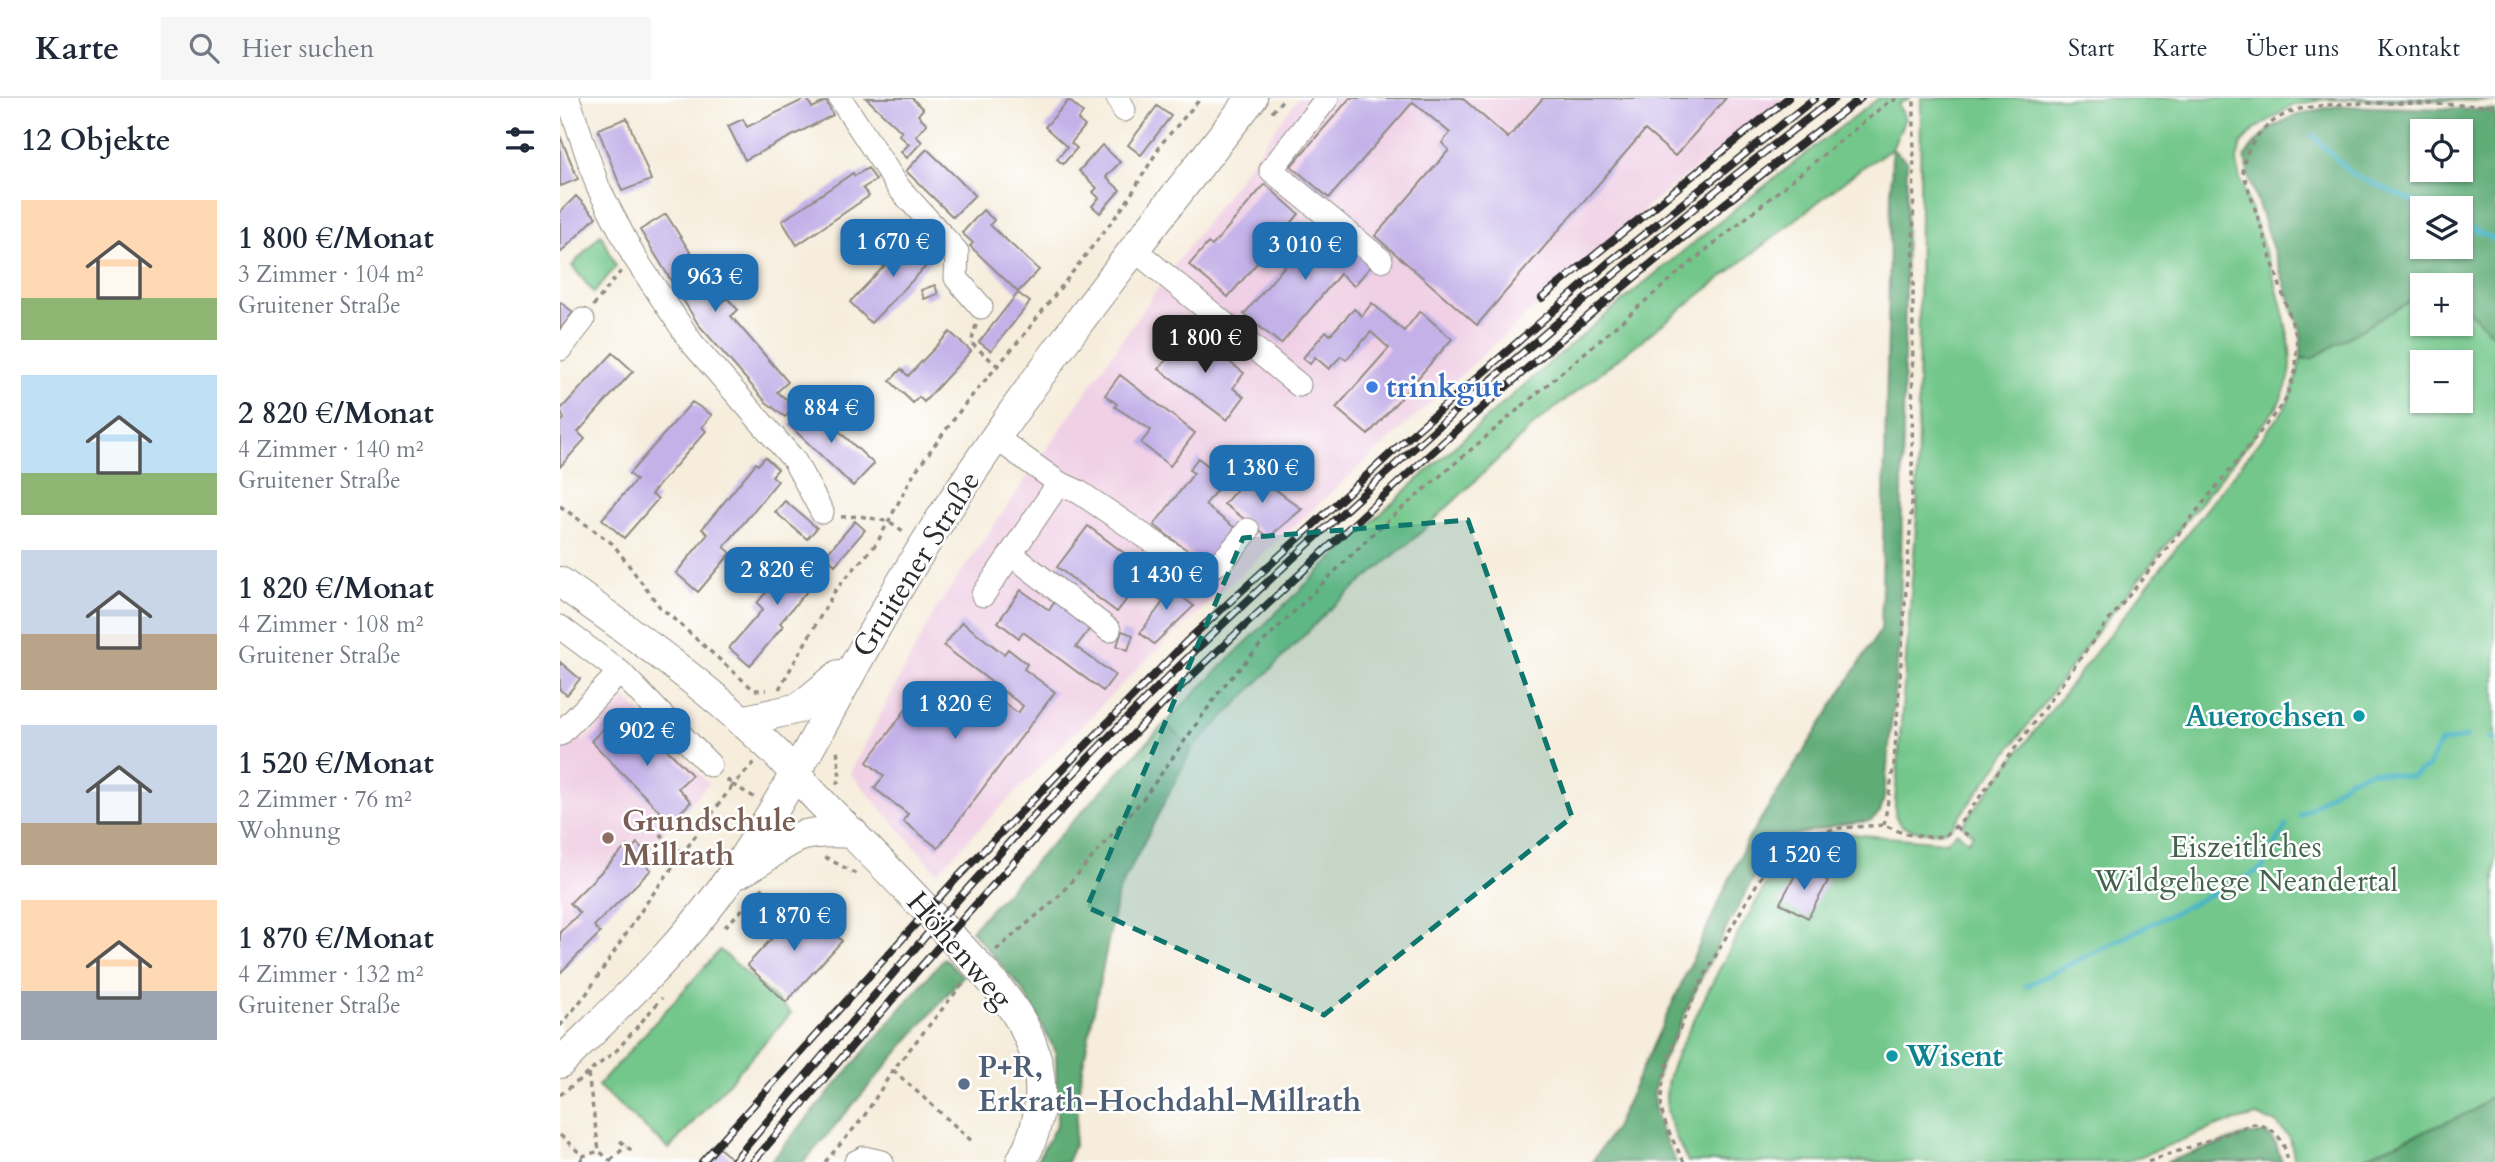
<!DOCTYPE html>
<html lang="de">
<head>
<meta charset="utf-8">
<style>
  body { margin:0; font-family:Cardo,serif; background:#f6f6f7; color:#1f2937; height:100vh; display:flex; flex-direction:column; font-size:26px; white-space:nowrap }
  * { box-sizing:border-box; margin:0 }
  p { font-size:23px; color:#747a83 }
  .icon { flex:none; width:38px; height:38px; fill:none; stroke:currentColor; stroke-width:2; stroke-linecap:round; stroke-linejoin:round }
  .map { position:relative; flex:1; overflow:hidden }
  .panel { display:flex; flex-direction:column; background:#fff; width:560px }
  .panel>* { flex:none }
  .buttons { position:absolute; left:1850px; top:21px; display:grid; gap:14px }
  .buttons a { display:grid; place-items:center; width:63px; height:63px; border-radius:0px; background:#fff; box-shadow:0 2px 5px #0004; font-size:35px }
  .price { position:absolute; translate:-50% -60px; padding:0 16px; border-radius:14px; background:#1f6fb2; color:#fff; font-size:23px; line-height:46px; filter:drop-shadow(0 2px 4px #0008) }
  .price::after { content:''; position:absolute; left:50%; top:42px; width:21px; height:16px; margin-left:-10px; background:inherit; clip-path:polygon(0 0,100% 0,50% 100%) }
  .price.active { background:#222; color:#fff }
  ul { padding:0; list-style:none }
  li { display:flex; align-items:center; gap:21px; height:175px; padding:0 21px }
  li span { display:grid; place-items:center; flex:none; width:196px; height:140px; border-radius:0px; color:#555 }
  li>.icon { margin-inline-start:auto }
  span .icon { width:84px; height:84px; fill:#fffc; stroke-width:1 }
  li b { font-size:30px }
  h2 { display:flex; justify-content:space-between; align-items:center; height:84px; padding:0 21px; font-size:30px }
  header { display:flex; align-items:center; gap:42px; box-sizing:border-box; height:98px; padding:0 35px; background:#fff; border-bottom:2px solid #e0e1e3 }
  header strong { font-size:33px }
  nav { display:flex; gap:38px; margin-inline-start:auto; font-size:24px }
  .search { width:490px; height:63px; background:#f6f6f7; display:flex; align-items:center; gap:18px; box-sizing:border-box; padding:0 24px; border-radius:0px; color:#747a83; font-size:26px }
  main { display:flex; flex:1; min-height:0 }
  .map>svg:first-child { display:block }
  .built { fill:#f0d0e5 }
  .green { fill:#73c78b; stroke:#4f795b; stroke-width:2; fill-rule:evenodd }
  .forest { fill:#5eac77; stroke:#446c51; stroke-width:2; fill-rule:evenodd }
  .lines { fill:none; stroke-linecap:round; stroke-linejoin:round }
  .stream { stroke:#45b2c2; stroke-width:5 }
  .building { fill:#c3b1e8 }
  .minor-casing { stroke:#908c84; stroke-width:25 }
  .major-casing { stroke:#908c84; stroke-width:32 }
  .path { stroke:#908c84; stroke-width:3.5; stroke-dasharray:5 5; stroke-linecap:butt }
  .minor { stroke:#fff; stroke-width:23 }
  .major { stroke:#fff; stroke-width:30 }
  .rail-casing { stroke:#2b2b2b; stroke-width:8 }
  .rail { stroke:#fff; stroke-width:5; stroke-dasharray:16; stroke-linecap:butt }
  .marked { fill:#0f766e; fill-opacity:0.2; stroke:#0f766e; stroke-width:5; stroke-dasharray:14 9; stroke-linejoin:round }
  .shop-dot { fill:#3f7fe0; stroke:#fff; stroke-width:2.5 }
  .culture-dot { fill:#0f9aa8; stroke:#fff; stroke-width:2.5 }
  .education-dot { fill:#8d6e63; stroke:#fff; stroke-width:2.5 }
  .service-dot { fill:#5c6f8a; stroke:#fff; stroke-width:2.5 }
  .labels { text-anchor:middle; stroke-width:5; stroke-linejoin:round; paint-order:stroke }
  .shop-label { font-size:30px; font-weight:bold; fill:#366cbe; stroke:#fff; text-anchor:start }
  .street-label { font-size:30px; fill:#2b2b2b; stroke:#fff }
  .culture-label { font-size:30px; font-weight:bold; fill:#0d838f; stroke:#fff; text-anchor:end }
  .education-label { font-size:30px; font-weight:bold; fill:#785e54; stroke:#fff; text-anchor:start }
  .park-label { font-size:30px; fill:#44624d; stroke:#fff }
  .service-label { font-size:30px; font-weight:bold; fill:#4e5e75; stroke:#fff; text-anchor:start }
</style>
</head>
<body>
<header>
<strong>Karte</strong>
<div class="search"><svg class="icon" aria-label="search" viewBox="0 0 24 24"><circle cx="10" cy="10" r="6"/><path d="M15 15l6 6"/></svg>Hier suchen</div>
<nav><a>Start</a><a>Karte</a><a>Über uns</a><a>Kontakt</a></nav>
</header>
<main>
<section class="panel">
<h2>12 Objekte<svg class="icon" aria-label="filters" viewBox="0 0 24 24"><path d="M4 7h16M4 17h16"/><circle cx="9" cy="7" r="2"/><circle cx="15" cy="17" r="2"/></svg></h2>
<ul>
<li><span style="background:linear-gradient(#ffd9b3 70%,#8fb573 0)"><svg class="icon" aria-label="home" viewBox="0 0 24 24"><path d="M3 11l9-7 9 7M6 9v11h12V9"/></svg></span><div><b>1 800 €/Monat</b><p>3 Zimmer · 104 m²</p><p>Gruitener Straße</p></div></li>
<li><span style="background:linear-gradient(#bfe0f5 70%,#8fb573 0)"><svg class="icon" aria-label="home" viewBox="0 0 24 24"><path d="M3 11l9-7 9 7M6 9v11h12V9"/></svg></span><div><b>2 820 €/Monat</b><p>4 Zimmer · 140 m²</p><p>Gruitener Straße</p></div></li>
<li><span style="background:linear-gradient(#c9d6e8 60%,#b9a48a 0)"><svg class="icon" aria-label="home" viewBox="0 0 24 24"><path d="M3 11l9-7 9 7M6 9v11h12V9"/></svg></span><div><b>1 820 €/Monat</b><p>4 Zimmer · 108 m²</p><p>Gruitener Straße</p></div></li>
<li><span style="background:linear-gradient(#c9d6e8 70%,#b9a48a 0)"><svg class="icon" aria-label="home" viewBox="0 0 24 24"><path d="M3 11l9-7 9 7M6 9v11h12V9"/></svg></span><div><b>1 520 €/Monat</b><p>2 Zimmer · 76 m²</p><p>Wohnung</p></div></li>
<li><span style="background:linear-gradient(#ffd9b3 65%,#9aa5b1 0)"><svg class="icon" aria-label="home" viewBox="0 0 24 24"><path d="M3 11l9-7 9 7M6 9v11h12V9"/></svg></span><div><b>1 870 €/Monat</b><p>4 Zimmer · 132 m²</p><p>Gruitener Straße</p></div></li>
</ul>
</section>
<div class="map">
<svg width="1935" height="1064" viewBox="0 0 1935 1064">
  <rect width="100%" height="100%" fill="#fff"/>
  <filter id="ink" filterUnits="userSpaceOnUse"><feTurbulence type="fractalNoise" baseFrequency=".0143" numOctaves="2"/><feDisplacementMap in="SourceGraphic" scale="14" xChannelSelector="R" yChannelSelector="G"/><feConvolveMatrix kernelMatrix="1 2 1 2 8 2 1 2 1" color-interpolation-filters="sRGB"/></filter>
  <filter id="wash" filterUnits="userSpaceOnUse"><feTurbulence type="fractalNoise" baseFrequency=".00686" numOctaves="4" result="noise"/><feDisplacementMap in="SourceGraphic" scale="28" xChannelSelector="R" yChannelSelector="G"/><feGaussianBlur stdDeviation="1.57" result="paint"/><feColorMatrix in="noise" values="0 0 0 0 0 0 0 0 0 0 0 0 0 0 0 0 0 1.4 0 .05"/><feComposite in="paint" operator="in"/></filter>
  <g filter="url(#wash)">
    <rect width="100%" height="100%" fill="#f6eddc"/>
    <path class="built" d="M738,0H1225L1090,106L585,563L377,774L290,675L376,511L605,180Z
      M67,601L149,686L93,744L91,772L34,828L40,835L0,875V649L14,635L23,643Z"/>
    <path class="green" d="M1319,0H1350L1338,6L1345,20L1332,51L1300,71L975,326L858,437L771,510L632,651L605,625C827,400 1065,190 1319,0Z
      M1361,0H1935V3L1764,1L1732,8L1695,31L1681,46L1677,62L1679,77C1696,131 1730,212 1731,267C1731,281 1723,296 1717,309L1539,531L1391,730C1375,737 1356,734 1340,727L1335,717V705L1357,417Z
      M41,136L56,168L34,195L12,168Z
      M1862,196V226H1900L1901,205L1935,238V995L1913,1013L1793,1064H1735L1730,1040L1716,1025L1697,1018L1660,1027L1566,1064H1128C1118,1044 1106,1022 1106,999C1106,972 1121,948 1133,924C1162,863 1195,804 1230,746L1268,734L1386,744L1397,734L1408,743L1413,736L1402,727L1724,311L1732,295L1741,260L1751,261ZM1862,264H1900V303H1862Z
      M160,852L231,915L109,1051L38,988Z"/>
    <path class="forest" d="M1778,8L1935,12V238L1901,205L1900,187H1862V196L1751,261L1741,260V235L1688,77L1685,59C1707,24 1739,13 1778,8ZM1900,33V72H1862V33ZM1900,110V149H1862V110Z
      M1332,51L1347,63L1340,536L1324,700L1320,714L1310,723L1282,726L1214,742C1180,805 1145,868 1117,933C1108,952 1096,972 1094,993C1092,1018 1105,1043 1116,1064H1032L1055,1030L1187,743L1321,531Z
      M605,625L632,651L558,795L521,976L514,1048L507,1064H476L497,1026L496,954L462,891L411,832Z
      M384,860L403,878L244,1064H210Z
      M1935,995V1064H1793L1913,1013Z
      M1689,1036H1707L1716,1046L1722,1064H1606Z"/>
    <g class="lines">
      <path class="stream" d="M1752,37L1792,76L1868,110
        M1900,125L1935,142
        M1929,641H1935
        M1740,718L1790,681L1811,673L1850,679L1868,669L1880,645L1906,639
        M1466,888L1702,771L1726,728"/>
    </g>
    <g id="blocks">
      <path class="building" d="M247,0L252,10L266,3L273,17L185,62L168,28L183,21L187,29Z
        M306,0H352L363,11L358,17L367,26L356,38L362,44L347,60L341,54L349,46L339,37L342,34Z
        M790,0H902L948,40L983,0H1166L1115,58L1085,32L917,227L815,138L889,52L882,45L890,35L853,4L769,100L731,68Z
        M509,2L523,15L518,22L525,28L511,45L517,50L503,66L497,61L507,49L485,29Z
        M597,8L611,18L581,57L568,47Z
        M67,20L91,82L62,93L38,31Z
        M0,38L18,81L1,88L0,85Z
        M542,47L560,64L546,79L560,92L540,115L532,108L539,100L533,94L537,90L519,73Z
        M367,51L415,97L393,119L346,73Z
        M308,70L316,82L303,90L309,98L237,147L222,123L293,75L295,78Z
        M705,86L739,116L668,199L629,167L648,145L652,148Z
        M16,98L36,119L0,155V114Z
        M423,112L434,122L430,127L479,172L458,194L410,148L413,145L402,135Z
        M106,116L153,190L149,192L159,207L167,200L178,212L171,218L228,284L217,294L236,308L225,319L206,304L138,226L80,132Z
        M761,125L812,167L794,188L780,176L721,246L684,216Z
        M361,141L377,157L311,225L290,204L349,142L355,148Z
        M375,187L378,196L364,201L361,192Z
        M458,195L470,204L431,253L419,244Z
        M0,204L13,214L0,232Z
        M812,205L844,233L860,213L892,241L808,337L776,310L829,250L811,234L786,262L781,258L769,271L755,259L750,266L743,260L766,233L770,237L794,211L802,218Z
        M628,233L684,275L673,290L684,299L667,322L599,271Z
        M390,234L411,253L364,304L359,299L353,305L330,283L341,271L348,278Z
        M53,255L73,273L18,334L25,341L0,369V325L4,321L0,312Z
        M560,277L635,335L610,368L581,345L591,332L555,309L557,306L545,297Z
        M132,304L152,317L142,329L146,333L91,396L98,401L64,440L42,421L76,382L69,376Z
        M249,305L314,366L293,388L229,327Z
        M205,359L218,371L212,378L218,383L164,449L171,455L138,494L116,475L148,436L142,431L196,365L198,367Z
        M638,360L665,381L645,407L675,430L646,467L594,427L634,375L629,372Z
        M692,374L742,411L709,439L664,406Z
        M225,403L257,430L247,441L215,414Z
        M295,423L305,432L275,467L265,458Z
        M528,428L588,473L557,514L497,469Z
        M241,453L264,473L220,525L223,528L190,568L169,550L203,511L197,505Z
        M600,482L634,508L594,546L580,535L603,504L591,494Z
        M461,492L489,512L498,499L534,525L516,549L555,577L543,593L463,534L459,540L438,524Z
        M402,524L444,556L448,551L467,566L464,571L495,594L378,750L343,723L348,716L314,690L324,678L307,664L355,599L364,606L373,593L382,600L387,593L429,625L444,605L458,615L463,608L384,548Z
        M562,533L573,537L568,552L557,548Z
        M0,564L20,581L7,597L0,592Z
        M51,623L70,643L85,629L132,677L118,690L131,704L110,724L31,643Z
        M77,745L87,756L81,762L91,772L34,828L40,835L0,875V834L20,815L10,805L67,748L71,752Z
        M1240,768L1268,783L1248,820L1220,805Z
        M243,807L282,843L226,904L187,867Z
        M159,1050L171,1060L167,1064H147Z"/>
    </g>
  </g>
  <g filter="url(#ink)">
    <use href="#blocks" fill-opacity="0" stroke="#908c84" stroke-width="2"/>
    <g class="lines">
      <g class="minor-casing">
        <path id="minor" d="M8,0L38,89L73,157L132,245L234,362L262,414
          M280,0L339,90L397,154L396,180L421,209
          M558,0L564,12
          M767,0L711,72L821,162
          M575,152L739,287
          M0,251L23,222
          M499,385L519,394L632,470C660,475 672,452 688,432
          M451,456L549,532
          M423,497L499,385L436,340
          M0,529L60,574L150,667
          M0,636L60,574
          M296,1064L304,1060L322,1064"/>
      </g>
      <g class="major-casing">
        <path id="major" d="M0,484C71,534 145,587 208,647C226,664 241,683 258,701C300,744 343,785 383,830C413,864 453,899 470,942C487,984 482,1026 461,1064
          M181,623L239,610L279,577
          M179,775C232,747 225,730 293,735
          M0,965C60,906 122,849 170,780C243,675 295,557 363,449C460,294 579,144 692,0"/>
      </g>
      <path class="path" d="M712,14L724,0
        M33,208L61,173
        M416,227L411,245L439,269
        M0,408L53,446L99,508L194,592H206
        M281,419L300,418L330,424L346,435
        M219,591L276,491L317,445L354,375L405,306L463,238L566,105L602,45L641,0
        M276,686L280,682L277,650
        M194,699L173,687L195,664
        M1324,727L1334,666L1352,404L1354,0
        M1396,729L1409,738
        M100,736L123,756
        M265,759L298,777
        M165,829L204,789
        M436,852L496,801L584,700L662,590L703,544L819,430L1123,171L1327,5L1339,0
        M0,928L27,895L87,804L173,687L164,679
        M333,972L414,1045
        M28,976L39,1053
        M0,997L57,952L102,900
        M0,1037L23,1058L39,1053L52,1064
        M60,1043L73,1054
        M51,1062L66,1048
        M20,1064L23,1058
        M265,1064L303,1020L333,972L404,884
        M1124,1064C1116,1048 1106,1032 1102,1014C1091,953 1181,815 1212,760L1227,743L1279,730L1324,727L1345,736L1369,739L1384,738L1403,722L1538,536L1725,303L1736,272L1737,240L1683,74C1684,44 1711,18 1740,11C1796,0 1876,7 1935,8
        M1588,1064L1694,1026C1717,1030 1724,1042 1728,1064"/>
      <use href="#minor" class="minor"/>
      <use href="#major" class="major"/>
      <g class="rail-casing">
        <path id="rail" d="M982,200L1228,0
          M142,1064L395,782L626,544L841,346L1048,165L1255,0
          M173,1064C305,907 438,749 584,603C687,500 796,401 906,304C1026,199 1147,96 1275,0
          M193,1064C322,912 451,762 590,619C644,564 702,512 758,459C931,297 1111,143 1301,0"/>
      </g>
      <use href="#rail" class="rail"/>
    </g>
  </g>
  <path class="marked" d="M908,422L1012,719L764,917L527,809L683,440Z"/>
  <circle class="shop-dot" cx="812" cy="289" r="7"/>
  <g class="culture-dot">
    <circle cx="1799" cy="618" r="7"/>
    <circle cx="1332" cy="958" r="7"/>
  </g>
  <circle class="education-dot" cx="48" cy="740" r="7"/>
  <circle class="service-dot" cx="404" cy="986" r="7"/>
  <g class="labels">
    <g class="shop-label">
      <text x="826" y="299">trinkgut</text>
    </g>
    <g class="street-label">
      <text transform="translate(356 466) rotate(-58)" y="10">Gruitener Straße</text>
      <text transform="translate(400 852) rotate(49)" y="10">Höhenweg</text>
    </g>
    <g class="culture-label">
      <text x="1785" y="628">Auerochsen</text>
      <text x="1346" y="968" text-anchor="start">Wisent</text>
    </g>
    <g class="education-label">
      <text x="62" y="733">Grundschule<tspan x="62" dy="34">Millrath</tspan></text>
    </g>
    <g class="park-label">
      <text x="1686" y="759">Eiszeitliches<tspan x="1686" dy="34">Wildgehege Neandertal</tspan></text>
    </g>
    <g class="service-label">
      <text x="418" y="979">P+R,<tspan x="418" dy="34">Erkrath-Hochdahl-Millrath</tspan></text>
    </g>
  </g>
</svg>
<div class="buttons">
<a><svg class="icon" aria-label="locate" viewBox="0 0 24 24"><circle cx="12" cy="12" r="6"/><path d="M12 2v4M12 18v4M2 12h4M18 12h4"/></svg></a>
<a><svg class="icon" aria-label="layers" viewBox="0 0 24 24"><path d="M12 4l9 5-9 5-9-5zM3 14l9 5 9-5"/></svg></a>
<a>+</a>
<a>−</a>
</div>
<b class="price" style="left:333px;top:181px">1 670 €</b>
<b class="price" style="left:745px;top:184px">3 010 €</b>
<b class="price" style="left:155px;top:216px">963 €</b>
<b class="price active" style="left:645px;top:277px">1 800 €</b>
<b class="price" style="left:271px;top:347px">884 €</b>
<b class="price" style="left:702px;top:407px">1 380 €</b>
<b class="price" style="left:217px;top:509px">2 820 €</b>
<b class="price" style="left:606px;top:514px">1 430 €</b>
<b class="price" style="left:395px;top:643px">1 820 €</b>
<b class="price" style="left:87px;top:670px">902 €</b>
<b class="price" style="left:1244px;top:794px">1 520 €</b>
<b class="price" style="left:234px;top:855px">1 870 €</b>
</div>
</main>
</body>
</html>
